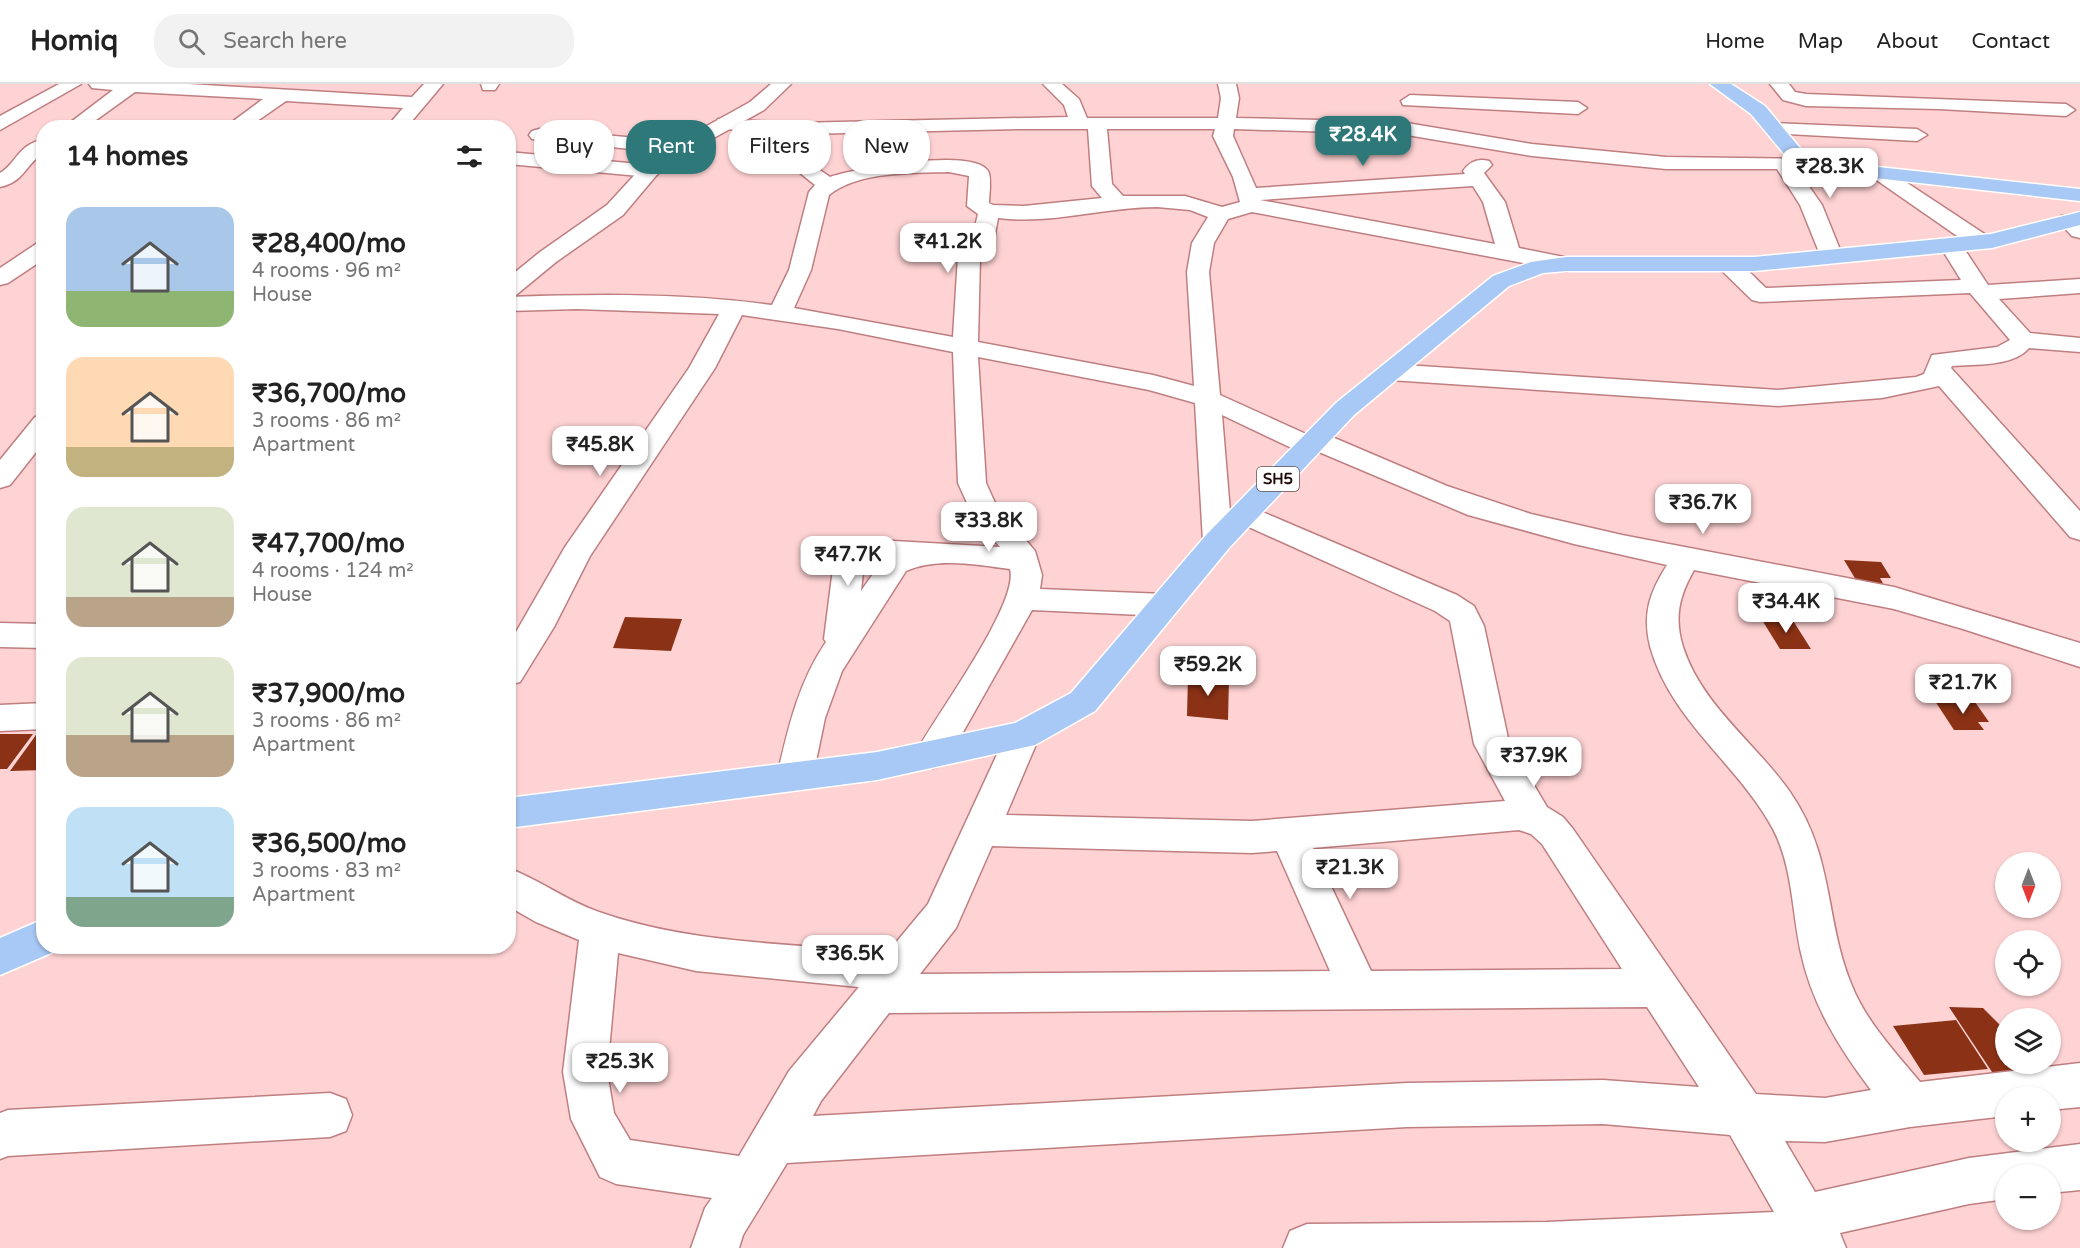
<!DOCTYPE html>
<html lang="en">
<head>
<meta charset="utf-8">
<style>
  body { margin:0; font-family:"Varela Round",sans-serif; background:#f2f2f2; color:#222; height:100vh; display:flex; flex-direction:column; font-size:22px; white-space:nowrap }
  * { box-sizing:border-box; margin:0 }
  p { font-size:20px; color:#767676 }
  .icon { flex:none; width:33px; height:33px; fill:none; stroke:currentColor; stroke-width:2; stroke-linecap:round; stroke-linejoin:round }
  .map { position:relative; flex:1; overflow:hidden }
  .side { position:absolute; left:36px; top:36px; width:480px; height:834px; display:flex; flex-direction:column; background:#fff; border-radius:24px; box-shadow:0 2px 4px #0004 }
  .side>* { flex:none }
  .guide { position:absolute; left:534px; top:36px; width:570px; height:54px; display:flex; gap:12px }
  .needle { width:39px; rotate:180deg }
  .controls { position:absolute; left:1995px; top:768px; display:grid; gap:12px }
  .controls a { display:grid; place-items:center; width:66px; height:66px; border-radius:50%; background:#fff; box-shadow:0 2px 4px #0004; font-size:30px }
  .price { position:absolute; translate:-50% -51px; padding:0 14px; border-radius:12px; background:#fff; color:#222; font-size:20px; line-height:39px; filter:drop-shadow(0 2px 3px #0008) }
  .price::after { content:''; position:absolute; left:50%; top:36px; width:18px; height:14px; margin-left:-9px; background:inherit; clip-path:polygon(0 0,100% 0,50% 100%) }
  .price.selected { background:#2e7879; color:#fff }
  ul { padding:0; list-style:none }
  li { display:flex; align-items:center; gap:18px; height:150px; padding:0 30px }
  li span { display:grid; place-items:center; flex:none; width:168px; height:120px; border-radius:18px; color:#555 }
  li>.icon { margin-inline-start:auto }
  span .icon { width:72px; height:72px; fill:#fffc; stroke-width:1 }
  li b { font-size:26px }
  h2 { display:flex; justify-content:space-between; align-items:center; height:72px; padding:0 30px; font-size:26px }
  .chip { padding:0 21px; border-radius:24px; background:#fff; box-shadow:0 2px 4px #0004; font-size:21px; line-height:54px }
  .chip.selected { background:#2e7879; color:#fff }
  header { display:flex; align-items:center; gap:36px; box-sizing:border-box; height:84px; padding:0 30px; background:#fff; border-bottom:2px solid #e0e0e0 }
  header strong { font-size:28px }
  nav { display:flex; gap:33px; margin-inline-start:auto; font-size:21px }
  .search { width:420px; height:54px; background:#f2f2f2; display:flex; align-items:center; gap:15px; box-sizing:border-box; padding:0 21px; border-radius:24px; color:#767676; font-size:22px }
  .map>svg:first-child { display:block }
  .building { fill:#8b3216 }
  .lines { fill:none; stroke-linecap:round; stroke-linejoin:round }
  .minor-casing { stroke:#bf7e80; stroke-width:3 }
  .tertiary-casing { stroke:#bf7e80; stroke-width:3 }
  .primary-casing { stroke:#fff; stroke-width:3 }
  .minor { fill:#fff; fill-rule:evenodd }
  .tertiary { fill:#fff; fill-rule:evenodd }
  .primary { fill:#a8c8f5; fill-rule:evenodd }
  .labels { text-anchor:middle; stroke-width:6; stroke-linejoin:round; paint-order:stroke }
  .shield { fill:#fff; stroke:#615152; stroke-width:1.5 }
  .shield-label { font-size:15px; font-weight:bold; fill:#1d0608 }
</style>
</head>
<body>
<header>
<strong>Homiq</strong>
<div class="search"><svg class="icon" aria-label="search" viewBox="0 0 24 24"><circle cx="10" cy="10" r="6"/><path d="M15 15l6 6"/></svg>Search here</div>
<nav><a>Home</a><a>Map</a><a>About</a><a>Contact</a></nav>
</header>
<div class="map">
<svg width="2080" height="1164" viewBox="0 0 2080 1164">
  <rect width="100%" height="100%" fill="#ffd3d4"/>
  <path class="building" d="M1844,476L1881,478L1891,494H1880L1885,503L1859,501Z
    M625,533L682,535L671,567L613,564Z
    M1792,535L1811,565H1780L1762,536Z
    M1188,591L1229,595L1228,636L1187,632Z
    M1935,617L1975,618L1989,638H1978L1984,646H1954Z
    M0,650H33L7,685H0Z
    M36,651H44V686L10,687Z
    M1949,923L1983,924L2006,947V980H2037L2045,987L1994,991Z
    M1956,936L1988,985L1924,991L1893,942Z"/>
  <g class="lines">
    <g class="minor-casing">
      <path id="minor" d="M59,0H81L0,46V32Z
        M89,0H188L412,13L424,0H443L406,44H386L403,24L286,17L247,44H224L263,15L135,8L85,44H63L113,6L92,4Z
        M481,0H499L495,6H483Z
        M1043,0H1062L1079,15L1087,34H1218L1221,14L1218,0H1236L1239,14L1236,34L1401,38L1532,60L1666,73L1814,75L1817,79L1814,83L1797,85L1822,121L1843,173L1840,178H1824L1821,173L1800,121L1777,85H1666L1532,72L1401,50L1234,45L1233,52L1256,104L1465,90L1463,87C1469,78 1478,74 1489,77L1492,81L1484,89L1505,118L1519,164L1574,175L1577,180L1574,185L1566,187L1252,128L1228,135L1214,159L1209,188L1220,311L1306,350L1315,348L1325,350L1447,402L1531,430L1622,451L1894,503L2080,559V583L1963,545L1894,525L1694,486C1679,512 1674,534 1683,563C1702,622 1756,659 1790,708C1835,773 1824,835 1852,902C1866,937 1895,968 1920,998L2080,979V1023L2050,1026V1012H2006V1032L1910,1043L1825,1058L1785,1057L1815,1108L1969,1074L2080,1060V1106L2050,1109V1090H2006V1115L1969,1120L1840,1149L1846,1164H1283L1290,1147L1307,1140L1547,1138L1774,1128L1730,1051L1603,1040L1407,1043L787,1079L743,1151L739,1164H691L705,1124L712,1114L616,1100L600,1093L571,1035L563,988L579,856L536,838L508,822V784C540,796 567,817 599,828C690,860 792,860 888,868L928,820L1006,651L1011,641L1023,637L1035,641L1040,651L1006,731L1252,737L1505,717L1474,660L1450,537L1435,527L1231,435L1233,457L1229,464L1218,467L1207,464L1203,457L1195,319L1149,306L978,273L986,399L996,421L1035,467L1042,491L1040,505L1164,510L1175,513L1180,521L1175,529L1164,532L1032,526L945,680L933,684L921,680L915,670C934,634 1020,519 1010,485C976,481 938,473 906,487L842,587L825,634L813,692L808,702L795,706L782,702L777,692C788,645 798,599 826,558L824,555L835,469L839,462L876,456L1000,463L973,432L958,399L953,268L838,245L742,231L715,284L590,472L554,543L520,598L508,601V562L565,463L689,284L719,230L577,225L508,227V213C596,210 685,209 772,221L789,186L809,108L815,101L795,85L786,50L725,45L718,43L716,39L718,35L794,39L1068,33L1064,21ZM1019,45H1088L1092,102L1102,114L1024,122L993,121L989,119C989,111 992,94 988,87C972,63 854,85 830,93L814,82L805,50ZM1107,45H1215L1213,52L1233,93L1240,118L1222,123L1185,112H1123L1112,100ZM949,88L969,92L967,122L978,130L971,159L958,172L953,253L794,224L811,186L829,111C859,87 912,89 949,88ZM1473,102L1483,118L1495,160L1260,116ZM1157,123L1190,126L1208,133L1192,159L1187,188L1194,302L1153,291L978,258L980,174L993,161L998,134C1050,141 1105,123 1157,123ZM1222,331L1300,368L1310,370L1319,368L1468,431L1574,460L1667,481C1650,508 1642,529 1650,562C1670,636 1738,680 1773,745C1793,783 1792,829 1801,869C1812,920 1839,964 1871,1006L1825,1014L1756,1010L1573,745L1563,733L1547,723L1509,659L1484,542L1474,522L1457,511L1253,424L1243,421L1233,424L1230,428ZM882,477L861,507L864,478ZM1519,746L1531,750L1542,760L1622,885L1371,887L1313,764ZM992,762L1252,769L1277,767L1330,887L920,890L956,844ZM618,869L696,887L859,903L789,987L739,1072L630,1056L614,1029L607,988ZM1647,923L1699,1003L1603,996L1407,999L813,1032L821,1017L889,929Z
        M1770,0H1789L1795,8L1806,10L2066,20L2075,26L2066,32L1939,25L1806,22L1783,16Z
        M1410,11L1578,18L1587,24L1578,30L1403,21L1401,17Z
        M1774,39L1917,45L1927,51L1917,57L1767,49L1764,45Z
        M539,45L680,58L690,64L680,70L532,55L529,51L532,47Z
        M44,55V69C24,81 26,97 0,103V89C18,78 16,62 44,55Z
        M508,68L650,81L657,83L660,87L657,91L650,93L508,80Z
        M1882,85L1889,87L1989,153L1992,158L1989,163H1973L1875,95L1872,91L1875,87Z
        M2069,131L2080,135V154L2072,152L2058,137L2061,132Z
        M1951,155L1959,157L1988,201L2080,195V209L1999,215L2030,249L2080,254V268L2029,264C2013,283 1975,280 1952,282L1951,284L2080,427V456L2070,453L1939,302L1882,314L1778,322L1390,296L1381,293L1377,288L1381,283L1390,280L1778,306L1916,293L1924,290L1932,271L1997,263L2010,256L1970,209L1760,218L1752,216L1715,180L1718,175C1737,170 1752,192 1766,204L1961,196L1940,162L1943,157Z
        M44,158V175L8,199L0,201V184L36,160Z
        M44,331V358L10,401L0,404V376L35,333Z
        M0,539L44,540V564L0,563Z
        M44,619V645L0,647V621Z
        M330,1009L346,1015L352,1031L346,1047L330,1053L8,1072L0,1075V1029L8,1026Z"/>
    </g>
    <g class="tertiary-casing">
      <path id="tertiary" d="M771,0H791L764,26L665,81L623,131L556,178L516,211L508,213V194L540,168L607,121L651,73L750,18Z"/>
    </g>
    <g class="primary-casing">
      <path id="primary" d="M1710,0H1731L1765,22L1804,69L1823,77L2080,105V117L1812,87L1790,77L1751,30Z
        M2080,128V141L1992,164L1754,187H1566L1543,189L1509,202L1354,331L1229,464L1095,627L1035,661L877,696L508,744V714L877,668L1015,639L1071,609L1207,450L1336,319L1493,192L1531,178L1566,173H1754L1991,150Z
        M44,835V862H60L58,866L0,891V854Z"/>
    </g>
    <use href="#minor" class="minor"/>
    <use href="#tertiary" class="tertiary"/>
    <use href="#primary" class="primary"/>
  </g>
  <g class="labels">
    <rect class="shield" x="1257" y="383" width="42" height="24" rx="4.5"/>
    <g class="shield-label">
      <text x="1278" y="400">SH5</text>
    </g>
  </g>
</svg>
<div class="controls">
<a><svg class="needle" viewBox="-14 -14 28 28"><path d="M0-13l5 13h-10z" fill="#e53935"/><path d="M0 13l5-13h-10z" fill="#767676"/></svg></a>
<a><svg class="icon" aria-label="locate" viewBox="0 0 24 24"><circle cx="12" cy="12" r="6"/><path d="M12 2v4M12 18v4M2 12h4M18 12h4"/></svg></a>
<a><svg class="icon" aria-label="layers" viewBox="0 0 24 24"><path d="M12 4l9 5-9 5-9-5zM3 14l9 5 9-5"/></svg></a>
<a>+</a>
<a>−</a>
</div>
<b class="price selected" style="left:1363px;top:83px">₹28.4K</b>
<b class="price" style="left:1830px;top:115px">₹28.3K</b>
<b class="price" style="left:948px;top:190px">₹41.2K</b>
<b class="price" style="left:600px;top:393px">₹45.8K</b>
<b class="price" style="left:1703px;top:451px">₹36.7K</b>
<b class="price" style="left:989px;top:469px">₹33.8K</b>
<b class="price" style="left:848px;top:503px">₹47.7K</b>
<b class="price" style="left:1786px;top:550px">₹34.4K</b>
<b class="price" style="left:1208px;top:613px">₹59.2K</b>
<b class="price" style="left:1963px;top:631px">₹21.7K</b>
<b class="price" style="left:1534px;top:704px">₹37.9K</b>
<b class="price" style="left:1350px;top:816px">₹21.3K</b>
<b class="price" style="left:850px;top:902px">₹36.5K</b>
<b class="price" style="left:620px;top:1010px">₹25.3K</b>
<div class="guide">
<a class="chip">Buy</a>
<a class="chip selected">Rent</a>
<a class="chip">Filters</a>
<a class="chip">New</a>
</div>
<section class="side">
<h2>14 homes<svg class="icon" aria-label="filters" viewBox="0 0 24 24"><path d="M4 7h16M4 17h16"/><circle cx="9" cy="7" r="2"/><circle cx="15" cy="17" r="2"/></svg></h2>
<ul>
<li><span style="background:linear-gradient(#a9c7e8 70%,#8fb573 0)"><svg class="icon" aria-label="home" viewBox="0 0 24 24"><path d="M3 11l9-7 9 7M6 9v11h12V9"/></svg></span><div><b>₹28,400/mo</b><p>4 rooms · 96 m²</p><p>House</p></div></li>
<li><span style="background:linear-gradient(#ffd9b3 75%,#c2b280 0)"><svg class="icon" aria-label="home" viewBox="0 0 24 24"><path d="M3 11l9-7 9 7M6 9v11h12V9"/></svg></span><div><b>₹36,700/mo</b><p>3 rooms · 86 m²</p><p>Apartment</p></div></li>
<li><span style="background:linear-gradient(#dfe7d0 75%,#b9a48a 0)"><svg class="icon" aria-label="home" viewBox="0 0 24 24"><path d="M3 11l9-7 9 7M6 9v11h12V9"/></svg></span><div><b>₹47,700/mo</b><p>4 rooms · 124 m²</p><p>House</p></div></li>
<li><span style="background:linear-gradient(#dfe7d0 65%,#b9a48a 0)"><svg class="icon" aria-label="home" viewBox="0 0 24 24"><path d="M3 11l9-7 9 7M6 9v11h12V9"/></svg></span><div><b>₹37,900/mo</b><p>3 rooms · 86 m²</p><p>Apartment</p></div></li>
<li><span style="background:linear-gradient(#bfe0f5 75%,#7fa58c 0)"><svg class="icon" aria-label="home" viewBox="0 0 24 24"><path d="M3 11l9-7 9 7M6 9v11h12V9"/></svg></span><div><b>₹36,500/mo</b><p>3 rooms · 83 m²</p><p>Apartment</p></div></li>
</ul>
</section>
</div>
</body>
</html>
